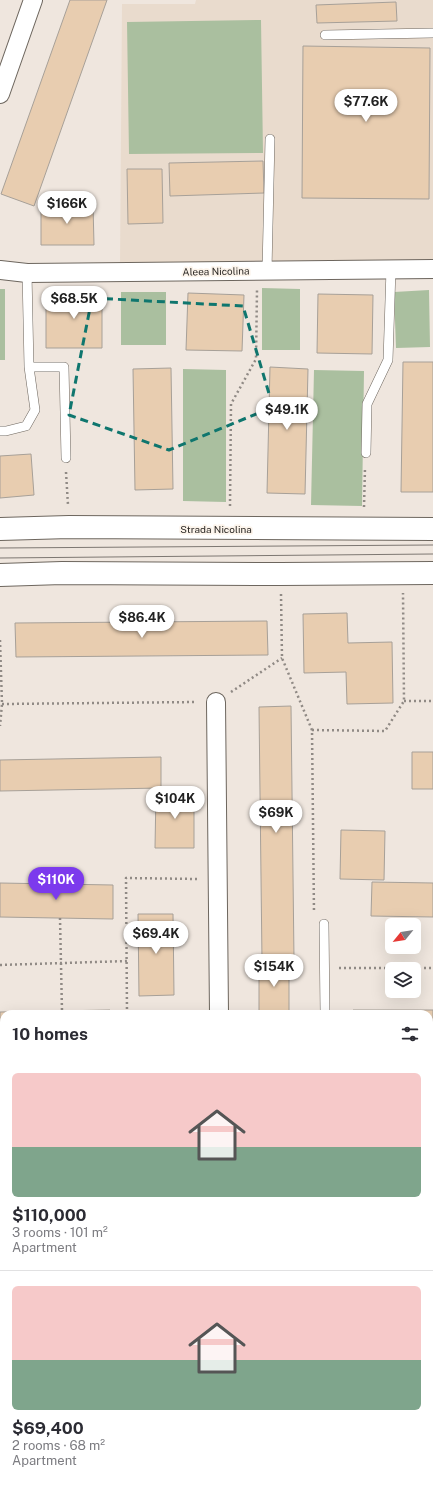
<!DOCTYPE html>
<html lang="en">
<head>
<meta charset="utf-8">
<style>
  body { margin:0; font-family:"Public Sans",sans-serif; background:#f2f2f3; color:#2b2b33; height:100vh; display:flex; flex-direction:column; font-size:15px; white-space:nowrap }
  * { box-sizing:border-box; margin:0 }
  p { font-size:13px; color:#7c7c81 }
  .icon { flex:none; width:22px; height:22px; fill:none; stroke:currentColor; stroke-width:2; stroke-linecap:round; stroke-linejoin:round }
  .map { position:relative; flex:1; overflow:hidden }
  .details { position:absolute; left:0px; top:1010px; width:433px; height:480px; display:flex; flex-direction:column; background:#fff; border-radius:12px 12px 0 0; box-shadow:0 4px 16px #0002 }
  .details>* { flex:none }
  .needle { width:26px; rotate:240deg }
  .fabs { position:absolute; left:385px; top:918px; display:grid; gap:8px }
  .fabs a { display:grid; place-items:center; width:36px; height:36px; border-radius:6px; background:#fff; box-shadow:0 4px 16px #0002; font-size:20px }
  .price { position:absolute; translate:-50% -34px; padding:0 9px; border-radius:14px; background:#fff; color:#222; font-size:13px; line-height:26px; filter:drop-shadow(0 1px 2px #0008) }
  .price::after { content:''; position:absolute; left:50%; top:24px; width:12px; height:9px; margin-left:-6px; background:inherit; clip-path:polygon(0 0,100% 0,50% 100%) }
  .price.selected { background:#7c3aed; color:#fff }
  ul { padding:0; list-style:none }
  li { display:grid; align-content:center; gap:8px; height:212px; padding:0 12px }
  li+li { border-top:1px solid #e1e1e2 }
  li span { display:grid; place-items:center; height:124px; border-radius:6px; color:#555 }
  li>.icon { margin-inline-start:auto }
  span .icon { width:72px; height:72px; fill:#fffc; stroke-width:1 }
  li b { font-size:17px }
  h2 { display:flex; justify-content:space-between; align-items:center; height:48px; padding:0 12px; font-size:17px }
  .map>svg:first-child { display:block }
  .built { fill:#e9dbcd }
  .green { fill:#aabf9f }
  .building { fill:#e8cdb0; stroke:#a7a098 }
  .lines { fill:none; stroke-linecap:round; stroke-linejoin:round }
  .service-casing { stroke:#6d665e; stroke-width:10 }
  .minor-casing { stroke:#6d665e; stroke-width:20 }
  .secondary-casing { stroke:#6d665e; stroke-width:24 }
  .path { stroke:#908a85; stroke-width:2.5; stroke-dasharray:2 3; stroke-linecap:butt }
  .service { stroke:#fff; stroke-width:9 }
  .minor { stroke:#fff; stroke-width:18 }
  .secondary { stroke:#fff; stroke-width:22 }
  .tram { stroke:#7d7772; stroke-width:1 }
  .marked { fill:none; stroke:#0f766e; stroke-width:3; stroke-dasharray:8 5; stroke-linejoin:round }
  .labels { text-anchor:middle; stroke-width:3.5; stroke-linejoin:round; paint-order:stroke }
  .street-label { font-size:10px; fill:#292623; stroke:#fcf4eb }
</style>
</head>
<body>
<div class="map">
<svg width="433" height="1490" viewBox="0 0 433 1490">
  <rect width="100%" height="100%" fill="#efe6de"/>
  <path class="built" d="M196,0H433V269L120,268L122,4H195Z
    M429,1110L433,1490H140V1486H429Z"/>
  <path class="green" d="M261,20L263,153L129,154L127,22Z
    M262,288L300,289V350H262Z
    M0,289H5V360H0Z
    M429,290L430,347L396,348L394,292Z
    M121,292H166V345H121Z
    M183,369L226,370V502L183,501Z
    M314,370L364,371L362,506L311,505Z"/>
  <path class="building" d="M70,0H107L34,206L1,194Z
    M396,2L397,21L317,23L316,5Z
    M303,46L430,48L429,199L302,198Z
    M263,161L264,193L170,196L169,163Z
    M127,169H162L163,223L128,224Z
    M93,205L94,245H41V206Z
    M46,293H102V348H46Z
    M188,293L244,295L242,351L186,350Z
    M318,294L373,295L372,354L317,353Z
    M403,362H433V492H401Z
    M270,367L308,369L305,494L267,493Z
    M171,368L173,489L135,490L133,369Z
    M31,454L34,495L0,498V456Z
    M347,613L348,643L392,642L393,703L347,704L346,672L304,673L303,614Z
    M267,621L268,655L16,657L15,623Z
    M291,706L294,960L262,961L259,707Z
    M412,752H433V789H412Z
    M161,757V788L0,791V760Z
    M156,792L194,793V848H155Z
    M341,830L385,831L384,880L340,879Z
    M372,882L433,883V917L371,916Z
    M0,883L113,885V919L0,917Z
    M138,914H173L174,995L139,996Z
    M259,961H289V1014H259Z
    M110,1010V1014H4V1046H0V1012Z
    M353,1010H433V1041H429V1014H354Z
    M0,1176H4V1214H0Z
    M0,1325H4V1365H0Z
    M0,1472H4V1486H86V1490H0Z
    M286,1486H322V1490H286Z"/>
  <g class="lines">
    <g class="service-casing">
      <path id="service" d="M325,35L433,33
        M267,270L270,139
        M29,367H64L66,458
        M0,431H6L26,426L35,410L29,367L27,273
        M366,453L367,404L388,360L391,269
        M324,924L325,1014"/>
    </g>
    <g class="minor-casing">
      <path id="minor" d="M0,94L33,0
        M0,270L27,273L433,269
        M216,702L219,1014
        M429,1081H433
        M0,1084H4
        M120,1486V1490"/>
    </g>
    <g class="secondary-casing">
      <path id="secondary" d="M0,529L69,527L433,529
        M0,575L62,573L280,574L433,573"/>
    </g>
    <path class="path" d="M66,472L68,505
      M230,506L231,404L256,359L257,290
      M364,507L365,468
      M281,594L282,658L312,730L314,913
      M0,640L2,704L0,726
      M231,692L282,658
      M404,701H433
      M2,704L197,702
      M312,730L385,731L404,701L403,593
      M60,918L62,1011
      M0,965L127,961
      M339,968H433
      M127,1014L126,878L198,879
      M0,1164L4,1163
      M0,1291H4"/>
    <use href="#service" class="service"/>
    <use href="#minor" class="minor"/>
    <use href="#secondary" class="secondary"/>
    <path class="tram" d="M0,548L433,545
      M0,558L433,554"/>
  </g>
  <path class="marked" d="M92,298L243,306L273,407L169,450L69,415Z"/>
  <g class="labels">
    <g class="street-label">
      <text transform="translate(216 271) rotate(-1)" y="4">Aleea Nicolina</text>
      <text x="216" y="533">Strada Nicolina</text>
    </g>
  </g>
</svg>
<div class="fabs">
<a><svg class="needle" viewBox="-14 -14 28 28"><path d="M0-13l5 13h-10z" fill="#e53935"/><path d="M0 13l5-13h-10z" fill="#7c7c81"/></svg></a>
<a><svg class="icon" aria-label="layers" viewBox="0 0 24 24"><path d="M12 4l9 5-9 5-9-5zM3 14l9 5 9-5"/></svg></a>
</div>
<b class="price" style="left:366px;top:123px">$77.6K</b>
<b class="price" style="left:67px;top:225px">$166K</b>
<b class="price" style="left:74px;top:320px">$68.5K</b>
<b class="price" style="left:287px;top:431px">$49.1K</b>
<b class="price" style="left:142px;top:639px">$86.4K</b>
<b class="price" style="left:175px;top:820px">$104K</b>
<b class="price" style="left:276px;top:834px">$69K</b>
<b class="price selected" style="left:56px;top:901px">$110K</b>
<b class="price" style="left:156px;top:955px">$69.4K</b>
<b class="price" style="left:274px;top:988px">$154K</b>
<section class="details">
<h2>10 homes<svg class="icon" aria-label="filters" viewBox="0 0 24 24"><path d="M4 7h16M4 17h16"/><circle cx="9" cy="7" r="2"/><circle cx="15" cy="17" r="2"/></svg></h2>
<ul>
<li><span style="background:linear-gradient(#f6c9c9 60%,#7fa58c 0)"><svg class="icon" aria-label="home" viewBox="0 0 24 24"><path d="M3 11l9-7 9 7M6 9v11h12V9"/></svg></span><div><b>$110,000</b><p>3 rooms · 101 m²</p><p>Apartment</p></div></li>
<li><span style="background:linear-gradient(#f6c9c9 60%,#7fa58c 0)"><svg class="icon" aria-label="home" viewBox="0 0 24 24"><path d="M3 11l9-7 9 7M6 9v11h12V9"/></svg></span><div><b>$69,400</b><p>2 rooms · 68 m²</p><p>Apartment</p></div></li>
</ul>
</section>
</div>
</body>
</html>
